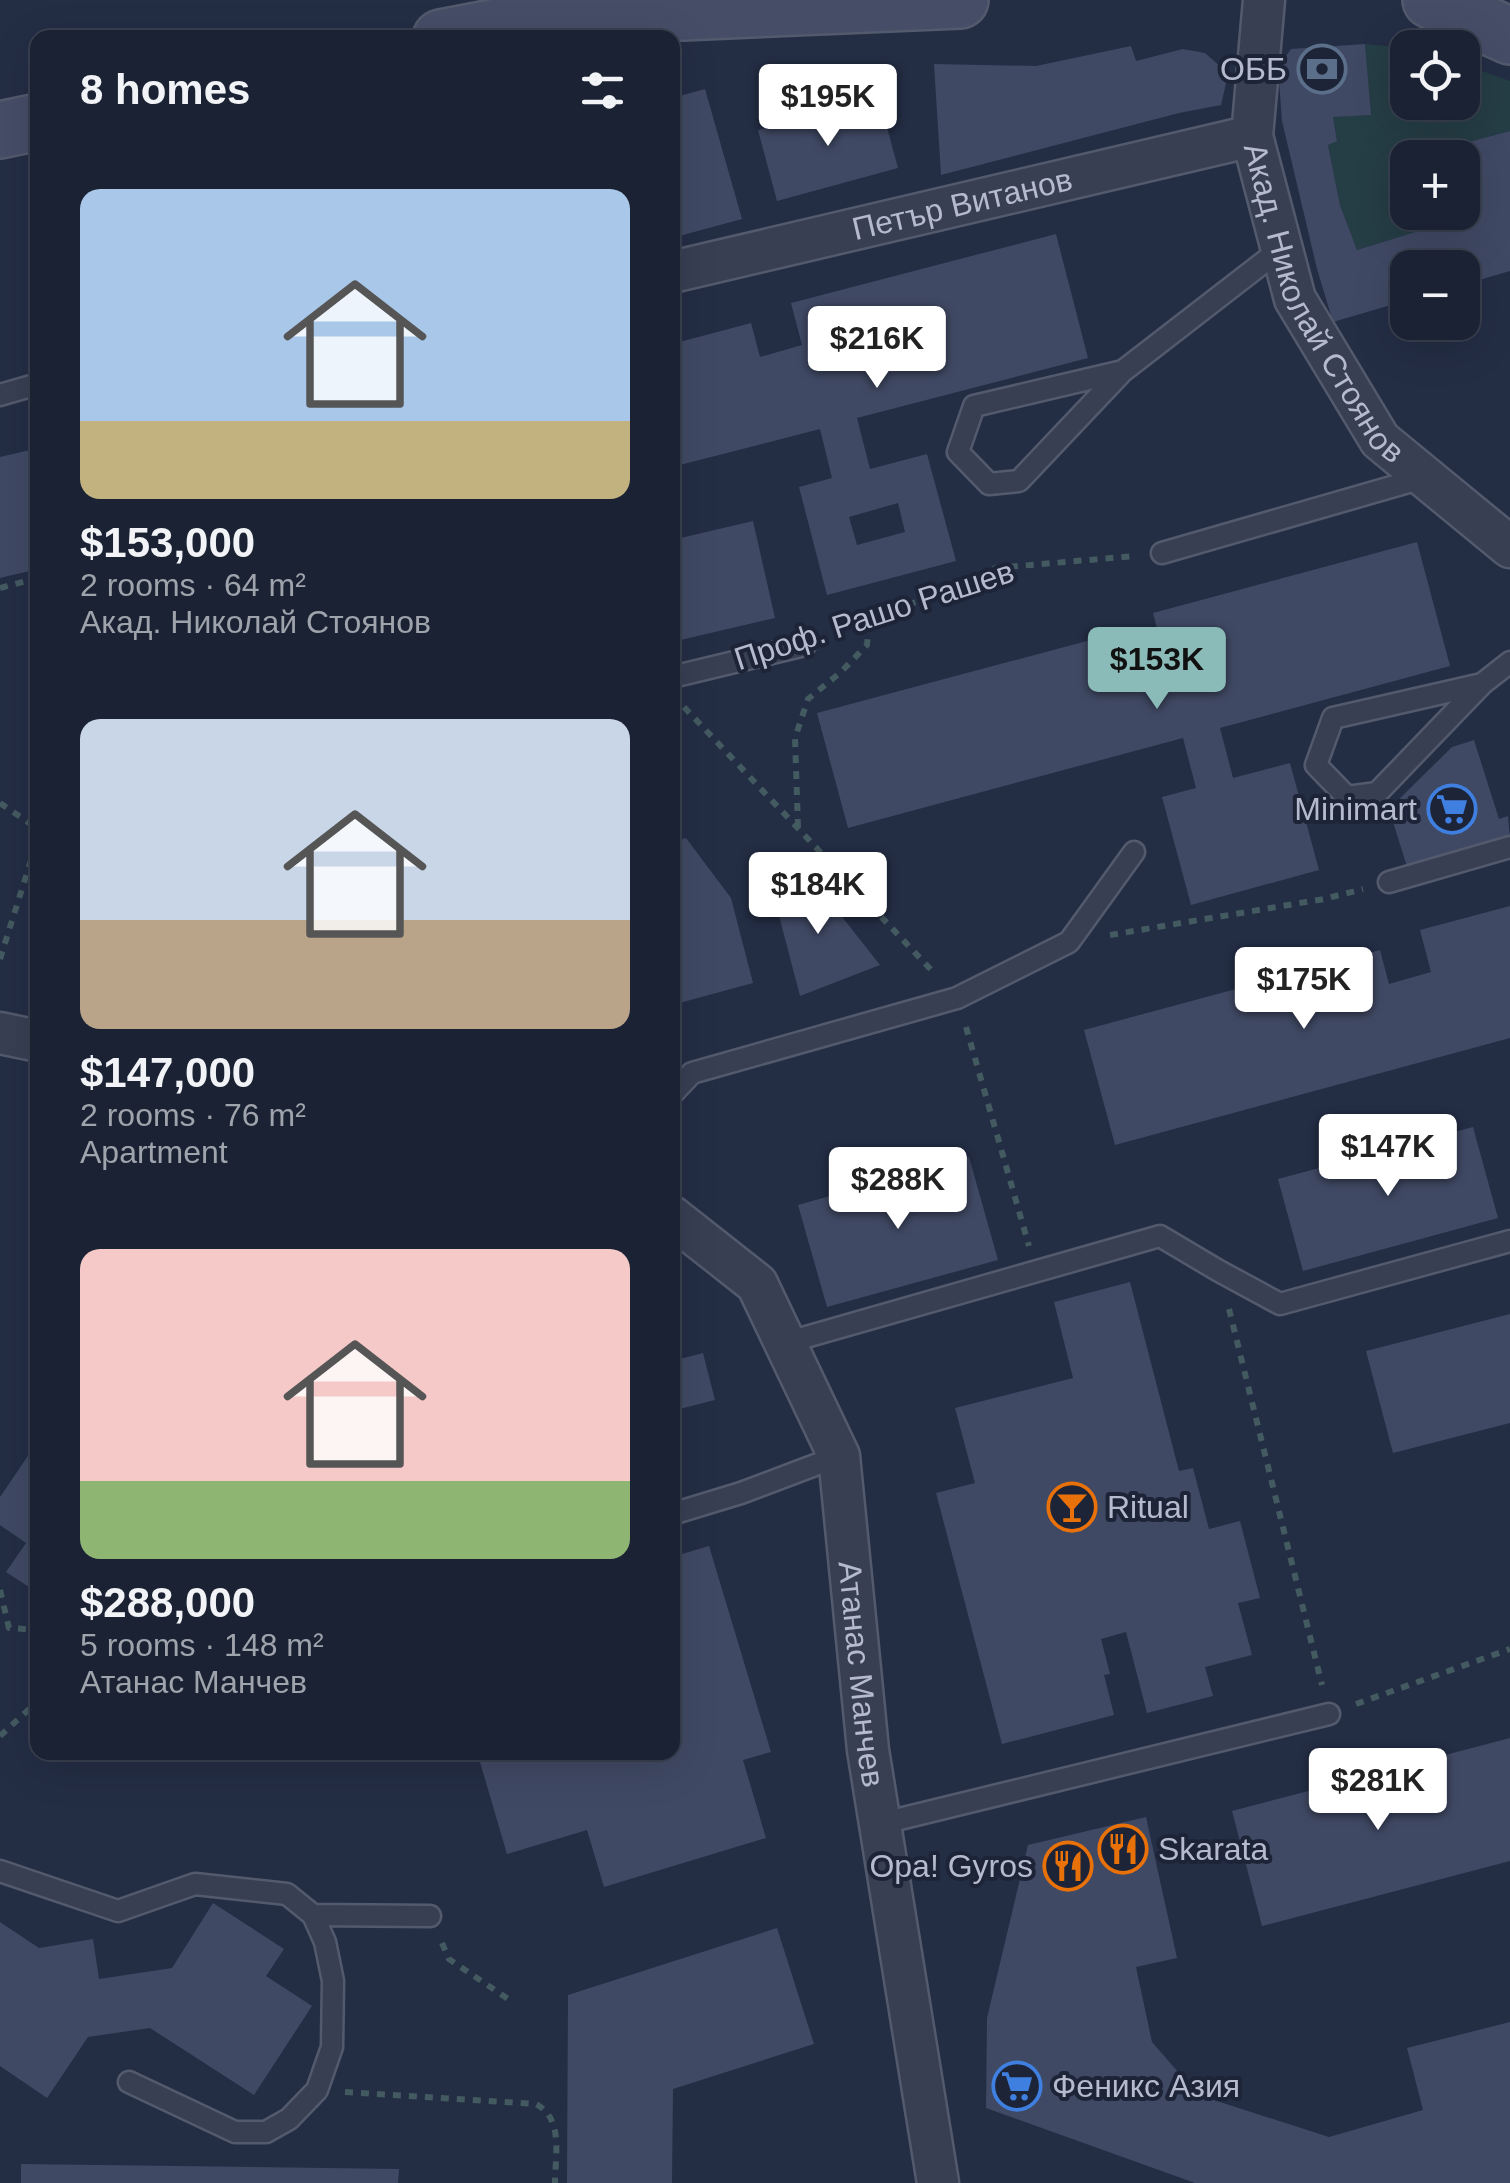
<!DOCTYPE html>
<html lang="en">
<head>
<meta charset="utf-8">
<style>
  body { margin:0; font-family:Arial,sans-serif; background:#272f3f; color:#f1f3f6; height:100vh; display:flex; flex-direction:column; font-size:38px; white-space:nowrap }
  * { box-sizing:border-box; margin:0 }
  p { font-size:32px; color:#9fa4ac }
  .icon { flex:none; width:55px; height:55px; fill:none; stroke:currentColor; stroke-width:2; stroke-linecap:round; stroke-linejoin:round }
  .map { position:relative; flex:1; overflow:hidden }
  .panel { position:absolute; left:30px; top:30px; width:650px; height:1730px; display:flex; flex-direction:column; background:#1a2233; border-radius:20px; box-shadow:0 10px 40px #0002,0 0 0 2px #383f4e }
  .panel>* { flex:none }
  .tools { position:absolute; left:1390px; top:30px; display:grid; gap:20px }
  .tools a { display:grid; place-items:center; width:90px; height:90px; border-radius:20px; background:#1a2233; box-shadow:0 10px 40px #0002,0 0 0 2px #383f4e; font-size:50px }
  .price { position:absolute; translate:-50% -85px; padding:0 22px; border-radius:10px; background:#fff; color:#222; font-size:32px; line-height:65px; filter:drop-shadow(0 2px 5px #0008) }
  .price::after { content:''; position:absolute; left:50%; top:60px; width:30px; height:22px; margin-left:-15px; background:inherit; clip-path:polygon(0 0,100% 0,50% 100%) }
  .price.current { background:#8bbbb9; color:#111 }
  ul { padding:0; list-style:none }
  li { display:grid; align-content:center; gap:20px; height:530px; padding:0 50px }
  li span { display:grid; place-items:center; height:310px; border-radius:20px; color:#555 }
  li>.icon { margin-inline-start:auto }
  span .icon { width:180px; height:180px; fill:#fffc; stroke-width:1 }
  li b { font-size:42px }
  h2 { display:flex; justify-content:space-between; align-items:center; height:120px; padding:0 50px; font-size:42px }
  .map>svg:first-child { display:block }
  .green { fill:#253d45 }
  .building { fill:#404964; fill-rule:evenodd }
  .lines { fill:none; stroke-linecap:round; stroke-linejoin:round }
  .lane-casing { stroke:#535a6d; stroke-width:25 }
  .street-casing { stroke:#535a6d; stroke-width:45 }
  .secondary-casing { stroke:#535a6d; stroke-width:60 }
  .path { stroke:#445a61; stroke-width:6; stroke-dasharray:8 8; stroke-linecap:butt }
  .lane { stroke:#383f53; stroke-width:20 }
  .street { stroke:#383f53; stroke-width:40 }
  .secondary { stroke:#464d67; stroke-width:55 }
  .labels { text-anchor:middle; stroke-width:8; stroke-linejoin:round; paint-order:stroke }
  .poi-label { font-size:32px; fill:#b5bbcd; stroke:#1d2438; text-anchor:end }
  .street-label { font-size:32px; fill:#b5bbcd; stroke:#1d2438 }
</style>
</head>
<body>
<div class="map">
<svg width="1510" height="2183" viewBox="0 0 1510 2183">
  <rect width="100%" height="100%" fill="#232d44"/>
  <path class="green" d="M1365,44L1407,48L1408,102H1462L1463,64L1510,81V131L1446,148L1448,157L1408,158V212L1463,211L1464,217L1357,250L1340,205L1328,145L1337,140L1333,117L1370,114Z"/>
  <path class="building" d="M1365,44L1371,115L1333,117L1337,141L1328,145L1340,205L1357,250L1464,217L1462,158H1448L1446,148L1510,131V271L1462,285V268H1408V300L1333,322L1317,269L1282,121L1278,67L1291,49Z
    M1131,46L1136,61L1183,49L1205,53L1222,68L1227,79L1221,105L1179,113L941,175L934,64L1036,66Z
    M705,89L742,219L672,238V98Z
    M879,98L898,168L777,201L758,130Z
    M1056,234L1088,358L857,418L870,469L927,454L956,561L827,595L799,487L832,478L820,429L672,467V344L751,323L760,357L802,345L791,303ZM898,503L905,532L857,545L849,517Z
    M38,448V569L0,578V457Z
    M753,521L775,618L672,642V540Z
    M1417,542L1450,666L1220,728L1233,778L1290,763L1319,870L1191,905L1162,797L1196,788L1183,738L848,828L817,713L1113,634L1122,667L1164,656L1153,613Z
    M1474,740L1499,819L1508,816L1510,838L1408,870L1389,809L1452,747Z
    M686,838L731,898L753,983L672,1005V842Z
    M810,876L880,965L800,996L772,889Z
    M1510,906V1038L1115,1145L1084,1030L1380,950L1389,984L1431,972L1420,930Z
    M1473,1127L1498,1218L1303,1271L1278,1179Z
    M969,1157L998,1260L827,1307L798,1205Z
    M1130,1282L1179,1471L1193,1468L1209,1529L1240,1521L1260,1598L1238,1603L1252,1655L1205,1667L1213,1696L1147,1713L1126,1632L1101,1639L1110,1674L1104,1675L1114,1715L1002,1744L936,1493L975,1483L955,1408L1073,1378L1054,1302Z
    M1510,1314V1423L1393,1453L1366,1351Z
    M672,1350L676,1360L703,1353L715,1400L672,1411Z
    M38,1441V1593L6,1572L26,1543L0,1525V1497Z
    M709,1546L771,1752L743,1760L766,1838L604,1887L587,1830L507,1854L477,1752H672V1557Z
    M1510,1738V1861L1262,1926L1232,1811Z
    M1146,1817L1177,1958L1136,1967L1152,2042L1198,2095L1329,2137L1423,2110L1407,2048L1510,2022V2183H1195L986,2108L987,2018L1028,1845Z
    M213,1903L284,1949L266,1976L312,2006L254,2095L150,2028L88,2037L47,2098L0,2066V1922L39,1948L93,1939L99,1979L172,1968Z
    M777,1928L814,2044L673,2089L672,2183H567L568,1995Z
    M21,2164L399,2169L398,2183H21Z"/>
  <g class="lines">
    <g class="lane-casing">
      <path id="lane" d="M1123,371L1019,481L989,484L958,452L974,406L1123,371L1282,248
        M0,395L38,384
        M1162,553L1426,477
        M672,677L805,645
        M1482,684L1333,718L1316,765L1347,797L1377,793L1482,684L1510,662
        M1389,882L1510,847
        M672,1094L692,1073L957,998L1069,942L1134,852
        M785,1343L1160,1236L1219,1271L1280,1304L1510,1241
        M672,1514L741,1493L839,1456
        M879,1824L1329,1714
        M0,1871L118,1911L195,1884L287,1894L313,1915L325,1942L333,1981L332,2047L317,2090L289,2119L266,2132H235L129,2082
        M313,1915L430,1916"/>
    </g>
    <g class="street-casing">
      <g id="street">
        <path id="s1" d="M1264,0L1252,136L1295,299L1380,440L1510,547"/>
        <path id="s2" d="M672,272L1252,136"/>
        <path d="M0,1033L38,1041"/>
        <path id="s3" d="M672,1217L757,1284L839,1456L868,1750L938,2183"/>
      </g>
    </g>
    <g class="secondary-casing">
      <path id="secondary" d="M1431,0L1510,36
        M441,38L544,18L960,0
        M0,130L38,122"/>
    </g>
    <path class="path" d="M0,588L38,578
      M833,632L870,614L975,587L995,568L1135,556
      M684,707L935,974
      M0,803L38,829
      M798,827L795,738L808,699L841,672L867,645L870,614
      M1110,935L1324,899L1363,889
      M0,959L38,838
      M966,1027L1029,1246
      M1229,1309L1322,1685
      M0,1590L9,1628L38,1630
      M1356,1704L1510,1649
      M0,1736L38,1701
      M442,1943L449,1959L508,1999
      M345,2092L536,2104C564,2119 555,2155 555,2183"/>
    <use href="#lane" class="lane"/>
    <use href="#street" class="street"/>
    <use href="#secondary" class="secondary"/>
  </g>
  <defs>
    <g id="bank-ring" transform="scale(2.5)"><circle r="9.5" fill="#1d2438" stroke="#5c6f8a" stroke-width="1.5"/><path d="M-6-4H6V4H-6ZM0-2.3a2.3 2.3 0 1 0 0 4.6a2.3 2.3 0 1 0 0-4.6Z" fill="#5c6f8a"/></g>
    <g id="supermarket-ring" transform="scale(2.5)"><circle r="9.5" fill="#1d2438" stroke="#3f7fe0" stroke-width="1.5"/><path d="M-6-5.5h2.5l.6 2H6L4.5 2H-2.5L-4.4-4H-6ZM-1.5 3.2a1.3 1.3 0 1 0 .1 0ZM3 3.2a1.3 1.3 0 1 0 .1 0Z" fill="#3f7fe0"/></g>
    <g id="bar-ring" transform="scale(2.5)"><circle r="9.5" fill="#1d2438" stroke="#e8710a" stroke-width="1.5"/><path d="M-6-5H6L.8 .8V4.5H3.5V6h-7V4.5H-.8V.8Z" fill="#e8710a"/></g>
    <g id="restaurant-ring" transform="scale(2.5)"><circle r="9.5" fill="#1d2438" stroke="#e8710a" stroke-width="1.5"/><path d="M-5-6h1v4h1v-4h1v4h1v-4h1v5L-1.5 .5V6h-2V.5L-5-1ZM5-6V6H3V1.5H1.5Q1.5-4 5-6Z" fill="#e8710a"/></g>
  </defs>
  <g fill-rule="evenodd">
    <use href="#bank-ring" x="1322" y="69"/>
    <use href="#supermarket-ring" x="1452" y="809"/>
    <use href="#bar-ring" x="1072" y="1507"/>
    <use href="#restaurant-ring" x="1123" y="1849"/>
    <use href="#restaurant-ring" x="1068" y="1866"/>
    <use href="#supermarket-ring" x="1017" y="2086"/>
  </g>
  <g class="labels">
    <g class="poi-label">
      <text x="1287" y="80">ОББ</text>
      <text x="1417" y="820">Minimart</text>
      <text x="1107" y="1518" text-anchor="start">Ritual</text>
      <text x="1158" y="1860" text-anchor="start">Skarata</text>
      <text x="1033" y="1877">Opa! Gyros</text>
      <text x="1052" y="2097" text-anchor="start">Феникс Азия</text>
    </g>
    <g class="street-label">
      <text dy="11" stroke="none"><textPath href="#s2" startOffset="298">Петър Витанов</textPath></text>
      <text dy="11" stroke="none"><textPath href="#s1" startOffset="320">Акад. Николай Стоянов</textPath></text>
      <text transform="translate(874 615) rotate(-18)" y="11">Проф. Рашо Рашев</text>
      <text dy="11" stroke="none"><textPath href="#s3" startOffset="518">Атанас Манчев</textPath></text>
    </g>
  </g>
</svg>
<div class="tools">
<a><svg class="icon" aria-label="locate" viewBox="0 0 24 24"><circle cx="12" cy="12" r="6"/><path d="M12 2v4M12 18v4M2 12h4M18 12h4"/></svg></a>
<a>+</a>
<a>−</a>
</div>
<b class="price" style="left:828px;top:149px">$195K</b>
<b class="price" style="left:877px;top:391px">$216K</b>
<b class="price current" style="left:1157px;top:712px">$153K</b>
<b class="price" style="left:818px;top:937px">$184K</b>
<b class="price" style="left:1304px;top:1032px">$175K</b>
<b class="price" style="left:1388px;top:1199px">$147K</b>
<b class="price" style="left:898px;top:1232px">$288K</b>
<b class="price" style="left:1378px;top:1833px">$281K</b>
<section class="panel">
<h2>8 homes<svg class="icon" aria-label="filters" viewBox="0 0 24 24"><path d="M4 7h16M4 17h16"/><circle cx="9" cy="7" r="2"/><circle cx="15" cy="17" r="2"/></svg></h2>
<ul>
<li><span style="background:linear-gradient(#a9c7e8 75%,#c2b280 0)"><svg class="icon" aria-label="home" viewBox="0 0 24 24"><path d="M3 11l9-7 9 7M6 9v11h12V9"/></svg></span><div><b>$153,000</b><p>2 rooms · 64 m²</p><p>Акад. Николай Стоянов</p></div></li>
<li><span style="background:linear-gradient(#c9d6e8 65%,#b9a48a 0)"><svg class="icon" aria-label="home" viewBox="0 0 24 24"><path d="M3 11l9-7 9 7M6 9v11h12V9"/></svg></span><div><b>$147,000</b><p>2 rooms · 76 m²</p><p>Apartment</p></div></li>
<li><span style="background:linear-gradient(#f6c9c9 75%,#8fb573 0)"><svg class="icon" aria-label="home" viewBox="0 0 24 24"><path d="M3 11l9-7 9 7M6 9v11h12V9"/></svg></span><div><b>$288,000</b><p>5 rooms · 148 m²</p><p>Атанас Манчев</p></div></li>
</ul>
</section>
</div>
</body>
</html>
